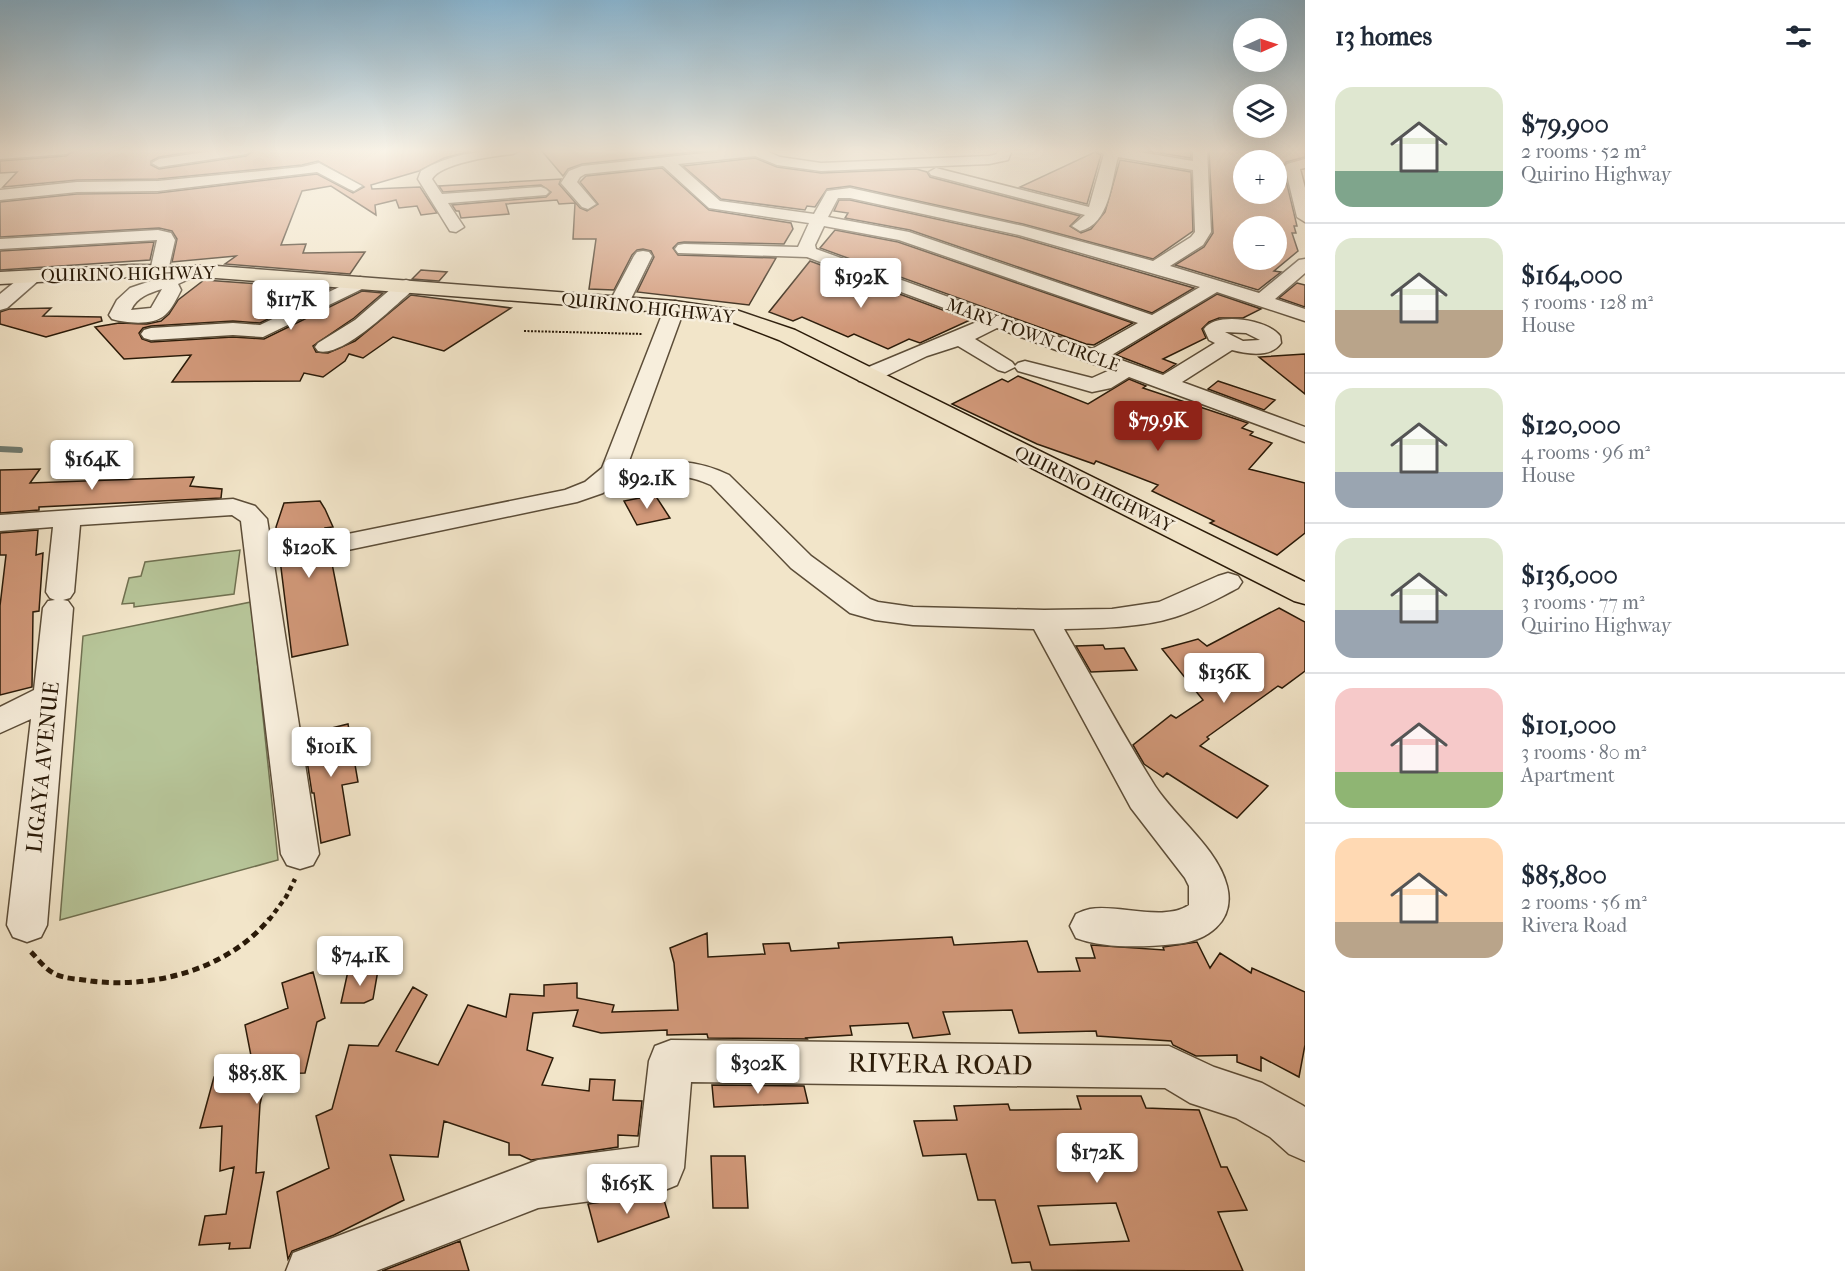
<!DOCTYPE html>
<html lang="en">
<head>
<meta charset="utf-8">
<style>
  body { margin:0; font-family:"IM FELL French Canon",serif; background:#f6f6f7; color:#1f2937; height:100vh; display:flex; flex-direction:column; font-size:22px; white-space:nowrap }
  * { box-sizing:border-box; margin:0 }
  p { font-size:20px; color:#747a83 }
  .icon { flex:none; width:33px; height:33px; fill:none; stroke:currentColor; stroke-width:2; stroke-linecap:round; stroke-linejoin:round }
  .map { position:relative; flex:1; overflow:hidden }
  .drawer { display:flex; flex-direction:column; background:#fff; width:540px }
  .drawer>* { flex:none }
  .needle { width:39px; rotate:87deg }
  .fabs { position:absolute; left:1233px; top:18px; display:grid; gap:12px }
  .fabs a { display:grid; place-items:center; width:54px; height:54px; border-radius:50%; background:#fff; box-shadow:0 6px 24px #0002; font-size:30px }
  .price { position:absolute; translate:-50% -51px; padding:0 14px; border-radius:6px; background:#fff; color:#222; font-size:20px; line-height:39px; filter:drop-shadow(0 2px 3px #0008) }
  .price::after { content:''; position:absolute; left:50%; top:36px; width:18px; height:14px; margin-left:-9px; background:inherit; clip-path:polygon(0 0,100% 0,50% 100%) }
  .price.on { background:#8f2418; color:#fff }
  ul { padding:0; list-style:none }
  li { display:flex; align-items:center; gap:18px; height:150px; padding:0 30px }
  li+li { border-top:2px solid #e0e1e3 }
  li span { display:grid; place-items:center; flex:none; width:168px; height:120px; border-radius:18px; color:#555 }
  li>.icon { margin-inline-start:auto }
  span .icon { width:72px; height:72px; fill:#fffc; stroke-width:1 }
  li b { font-size:26px }
  h2 { display:flex; justify-content:space-between; align-items:center; height:72px; padding:0 30px; font-size:26px }
  main { display:flex; flex:1; min-height:0 }
  .map>svg:first-child { display:block }
  .green { fill:#b7c599; stroke:#707050; stroke-width:1.5 }
  .lines { fill:none; stroke-linecap:round; stroke-linejoin:round }
  .stream { stroke:#6e7c73; stroke-width:6 }
  .building { fill:#d19879; stroke:#2a1a08; stroke-width:1.5; fill-rule:evenodd }
  .minor-casing { stroke:#5c4d38; stroke-width:3 }
  .major-casing { stroke:#2a1a08; stroke-width:3 }
  .path-far3 { stroke:#2a1a08; stroke-width:2; stroke-dasharray:2 1.5; stroke-linecap:butt }
  .path-far2 { stroke:#2a1a08; stroke-width:3; stroke-dasharray:4 3; stroke-linecap:butt }
  .path-far1 { stroke:#2a1a08; stroke-width:4.5; stroke-dasharray:5 4; stroke-linecap:butt }
  .path { stroke:#2a1a08; stroke-width:5; stroke-dasharray:7 4.5; stroke-linecap:butt }
  .minor { fill:#f7eedc; fill-rule:evenodd }
  .major { fill:#f2e5c9; fill-rule:evenodd }
  .labels { text-anchor:middle; stroke-width:5; stroke-linejoin:round; paint-order:stroke }
  .far-street-label { font-size:18px; fill:#2a1a08; stroke:#f7eedc }
  .street-label { font-size:22px; fill:#2a1a08; stroke:#f7eedc }
  .near-street-label { font-size:27px; fill:#2a1a08; stroke:#f7eedc }
</style>
</head>
<body>
<main>
<div class="map">
<svg width="1305" height="1271" viewBox="0 0 1305 1271">
  <rect width="100%" height="100%" fill="#f2e5c9"/>
  <filter id="stains"><feTurbulence type="fractalNoise" baseFrequency=".00333" numOctaves="4"/><feColorMatrix values="0 0 0 0 .2 0 0 0 0 .09 0 0 0 0 .02 0 0 0 .5 -.17"/></filter>
  <radialGradient id="worn" r=".72"><stop offset=".6" stop-color="#630" stop-opacity="0"/><stop offset="1" stop-color="#630" stop-opacity=".3"/></radialGradient>
  <path class="green" d="M240,550L234,594L134,607V603L122,604L129,578L141,576L145,562Z
    M251,602L278,860L60,920L83,636Z"/>
  <g class="lines">
    <path class="stream" d="M0,449L20,450"/>
  </g>
  <path class="building" d="M75,150H203L159,157L151,161V165L159,169L246,156L255,150L471,151L444,158L419,171L371,185L372,189L420,187L437,213L421,215L417,206L399,208L396,200L375,205L376,215L331,186L302,191L281,245L306,244L303,253L365,252L350,274L225,264L236,256L172,262L177,239L172,231L159,228L0,237V202L77,194L158,193L317,174L353,193L364,187L318,161L302,165L158,179L77,180L3,187L17,172L0,173V161L66,156Z
    M541,150H712L582,164L568,169L563,176Z
    M1141,150H1191V158Z
    M1209,150H1305V157L1286,162L1283,168L1297,226H1294L1296,233H1292L1298,251L1274,271L1281,272L1258,290L1175,265L1204,247L1213,233ZM1244,160H1276V194H1244ZM1244,226H1276V260H1244Z
    M1095,152L1101,155L1087,204L1020,187Z
    M755,158L777,167L821,173L916,169L927,172L930,177L1080,216L1070,226L1081,233L1091,229L1105,212L1120,160L1191,172L1193,231L1153,259L1023,224L850,186L827,189L815,207L807,206L805,210L721,199L683,166Z
    M662,168L709,210L791,223L793,229L784,244L684,242L678,243L673,248L678,255L776,258L749,305L637,292L654,257L651,251L643,249L637,250L632,255L614,290L589,289L596,239H573L575,203L559,204L557,200L506,204L509,214L461,218L459,211H456L452,205L546,197L551,192L541,185L443,192L439,186L561,179L559,184L580,208L587,211L598,204L580,182L586,176Z
    M839,200H850L1018,237L1194,288L1152,313L910,230L845,218L848,213L834,211Z
    M835,230L898,242L1133,323L1094,345L1086,344L820,248Z
    M154,242L150,260L0,270V251Z
    M810,261L970,320L920,343L909,339L888,349L854,334L848,337L802,317L793,321L769,312Z
    M421,270L447,272L439,281L412,279Z
    M204,280L330,289L260,323L233,321L151,326L143,328L139,333L142,339L151,342L233,337L264,339L362,291L383,293L354,318L313,346L316,352L328,353L355,341L411,295L511,308L444,351L393,337L363,358L349,354L345,361L323,377L304,373L300,381L172,382L191,355L124,359L95,327L119,323L147,324L161,321L169,314L178,300Z
    M1297,283L1305,285V307L1279,298Z
    M1217,294L1261,309L1243,318H1219L1209,322L1202,329L1206,338L1163,359L1176,364L1163,373L1116,355Z
    M51,308L43,316L101,317L102,321L46,337L0,324V312L9,309Z
    M1305,354V394L1259,357Z
    M1018,376L1088,404L1129,379L1146,386L1143,388L1248,423L1242,428L1253,432L1250,435L1272,443L1249,469L1305,483V533L1277,555L1210,523L1214,521L1152,491L1158,485L1096,461L1094,464L1037,444L952,404L1002,379L1008,382Z
    M1218,381L1275,400L1264,410L1208,389Z
    M40,469L30,483L194,477L190,486L222,489L221,498L39,507V510L0,513V470Z
    M655,495L670,518L637,525L624,501Z
    M320,501L325,509L333,527L325,528L348,645L292,657L276,527L284,503Z
    M38,530L36,555L43,553L39,611L33,612L32,687L0,695V606L6,555H0V533Z
    M1279,608L1305,622V671L1282,688L1278,686L1207,737L1209,739L1200,746L1268,786L1237,818L1167,773L1163,777L1144,764L1133,745L1171,715L1176,718L1203,700L1162,649L1198,639L1207,646Z
    M1103,645L1105,649L1124,648L1137,670L1091,672L1076,646Z
    M348,724L358,782L342,785L350,835L321,843L314,793H312L303,735Z
    M707,933L708,957L765,954L763,944L789,943L791,951L839,948L838,943L952,937L954,945L1027,941L1038,972L1080,971L1076,958H1095L1091,945L1164,950L1163,947L1197,942L1210,968L1220,953L1251,973L1252,968L1305,992V1045L1299,1077L1261,1057V1071L1237,1062V1055L1196,1056L1173,1045L1171,1041L1097,1036L1096,1031L1019,1033L1012,1010L943,1012L950,1034L913,1038L908,1023L850,1026L852,1035L806,1038L807,1039L708,1038L707,1034L667,1035V1030L601,1033L573,1026L578,1010L533,1013L527,1050L553,1058L542,1085L589,1091L590,1079L615,1080L613,1100L642,1101L638,1136L618,1135V1147L531,1160L520,1155H509V1143L444,1121L438,1157L390,1155L404,1200L334,1235L292,1251L288,1259L277,1192L329,1168L316,1116L332,1109L349,1045L378,1046L413,987L427,995L396,1051L438,1065L468,1005L506,1017L510,994L544,996V985L577,983V998L614,1005L612,1012L678,1010L674,963L670,948Z
    M378,970L373,999L364,1003H341L348,971Z
    M313,972L325,1018L317,1022L305,1073L267,1074L260,1104L256,1173L264,1172L250,1248L229,1249L230,1243L199,1245L205,1216L226,1214L234,1167L220,1171L222,1126L200,1128L214,1077L229,1076L231,1067L253,1066L245,1025L288,1008L282,983Z
    M712,1085L804,1086L808,1103L714,1107Z
    M1077,1096H1141L1146,1108L1199,1110L1221,1167H1227L1247,1210L1218,1212L1243,1271L1032,1270L1030,1262L1012,1263L995,1200H978L966,1154L923,1156L914,1121L957,1120L954,1106L1008,1104L1010,1110L1081,1109ZM1116,1203L1129,1241L1050,1245L1038,1206Z
    M711,1156H745L748,1208H713Z
    M662,1193L669,1217L598,1242L588,1204Z
    M460,1241L469,1271H382Z"/>
  <g class="lines">
    <g class="minor-casing">
      <path id="minor" d="M73,150L66,154L0,159V151Z
        M218,150H253L246,154L159,167L152,163L159,159Z
        M520,150L513,154C495,156 441,163 432,179L442,194L541,187L546,189L549,192L546,195L448,203L464,227L456,232L450,231L418,179L421,171C452,153 485,150 520,150Z
        M733,150H764L780,157L821,163L989,156L997,154L998,150H1012L1008,160L989,164L821,171L777,165L755,156L678,164L720,201L814,214L827,191L850,188L1023,226L1153,261L1191,237L1195,232L1193,170L1118,157C1111,182 1110,224 1080,231L1072,226L1085,215L931,175L929,172L936,168L1089,207L1104,154L1096,150H1127L1193,161V150H1207L1211,232L1203,245L1170,266L1259,293L1299,260L1305,259V273L1275,299L1305,309V321L1217,292L1110,356L1163,375L1215,343L1209,340L1204,329C1216,311 1269,320 1280,336L1281,343C1271,358 1247,354 1232,350L1182,382L1305,427V442L1129,377L1111,388L1092,392L1018,371L1015,367L1005,372L998,370L958,346L927,356L875,381L867,382L859,381L856,376L859,371L979,321L807,257L678,253L675,249L678,245L684,244L798,247L809,223L709,208L663,166L585,174L580,177L577,182L596,204L588,209L582,207L561,183L569,171L582,166ZM838,198H850L1019,235L1200,287L1152,315L909,232L828,217ZM824,226L899,240L1138,323L1092,349L816,249L815,245ZM997,328L1110,370L1092,378L1025,361L1018,363L1015,366L1012,362L975,339ZM1225,332L1246,333L1260,340L1243,341Z
        M1305,159V168L1300,169L1305,188V222L1297,217L1285,167L1287,164Z
        M319,163L362,186L354,191L349,189L317,172L158,191L77,192L0,200V190L77,182L158,181L302,167Z
        M158,230L171,233L175,240L168,271L165,275H153L150,271L157,240L0,249V239Z
        M643,251L649,252L652,256L629,303L626,307H612L609,303L634,256L637,252Z
        M183,270L189,271L192,275L189,279L178,284L181,290C177,298 172,309 165,315C153,326 126,323 112,319L109,315L117,300L130,288ZM162,289L151,308L131,310C137,297 149,293 162,289Z
        M33,271L39,272L42,276L39,280L7,308L0,310V294L27,272Z
        M360,277L366,279L369,283L366,287L263,337L233,335L151,340L144,338L141,334L144,330L151,328L233,323L260,325Z
        M406,280L413,282L415,286L413,290C393,307 343,358 318,351L315,347L318,343L355,320L399,282Z
        M675,301L682,303L685,307L629,461C664,460 697,459 729,475L811,556L870,599L878,602L913,607L1044,610L1112,609L1159,602L1218,576L1228,573L1238,576L1242,582L1238,588C1217,599 1197,610 1175,617C1140,628 1100,628 1064,629C1094,681 1123,735 1155,786C1176,818 1218,849 1227,886C1236,922 1206,942 1175,944C1144,947 1106,949 1076,938L1070,926L1076,914C1080,912 1085,910 1090,909C1118,904 1164,922 1189,905V886L1185,878L1131,808L1034,629L913,625L875,620L850,613L791,568L711,485C683,471 652,476 622,475L603,493L577,502L343,551L333,549L330,543L333,537L565,490L585,482L602,468L665,307L668,303Z
        M233,499L255,506L267,519L319,854L313,865L300,869L287,865L281,854L241,521L232,515L80,525L74,592L70,598L63,600L68,601L73,608L47,925L41,937L27,942L13,937L7,925L31,719L0,733V707L34,690L43,608L48,601L55,600L50,598L46,592L53,527L0,531V515Z
        M671,1040L1169,1046L1214,1067L1262,1083L1302,1105L1305,1107V1161L1289,1154L1270,1137L1236,1118L1190,1103L1165,1088L691,1082L684,1168L677,1185L660,1192L538,1208L376,1271H286L293,1253L538,1160L639,1147L649,1061L655,1046Z"/>
    </g>
    <g class="major-casing">
      <path id="major" d="M132,265L216,266L675,301L736,310L795,330L1305,582V604L1294,601L779,340L732,322L675,313L216,278L132,277L0,284V272Z"/>
    </g>
    <path class="path-far3" d="M524,331L643,334"/>
    <path class="path-far2" d="M282,556L321,547"/>
    <path class="path-far1" d="M269,920L286,897L295,879"/>
    <path class="path" d="M31,952C38,959 45,969 55,974C65,979 79,979 91,981C154,989 229,969 270,918"/>
    <use href="#minor" class="minor"/>
    <use href="#major" class="major"/>
  </g>
  <linearGradient id="sky" x2="0" y2="1"><stop stop-color="#89b8d6"/><stop offset="0.46" stop-color="#f9f3e7"/><stop offset="1" stop-color="#f9f3e7" stop-opacity="0"/></linearGradient>
  <rect width="1305" height="328" fill="url(#sky)"/>
  <g class="labels">
    <g class="far-street-label">
      <text transform="translate(128 274) rotate(-1)" y="6">QUIRINO HIGHWAY</text>
      <text transform="translate(648 308) rotate(6)" y="6">QUIRINO HIGHWAY</text>
      <text transform="translate(1033 335) rotate(20)" y="6">MARY TOWN CIRCLE</text>
      <text transform="translate(1094 489) rotate(26)" y="6">QUIRINO HIGHWAY</text>
    </g>
    <g class="street-label">
      <text transform="translate(42 767) rotate(-84)" y="8">LIGAYA AVENUE</text>
    </g>
    <g class="near-street-label">
      <text transform="translate(940 1064) rotate(1)" y="9">RIVERA ROAD</text>
    </g>
  </g>
  <rect width="100%" height="100%" filter="url(#stains)"/>
  <rect width="100%" height="100%" fill="url(#worn)"/>
</svg>
<div class="fabs">
<a><svg class="needle" viewBox="-14 -14 28 28"><path d="M0-13l5 13h-10z" fill="#e53935"/><path d="M0 13l5-13h-10z" fill="#747a83"/></svg></a>
<a><svg class="icon" aria-label="layers" viewBox="0 0 24 24"><path d="M12 4l9 5-9 5-9-5zM3 14l9 5 9-5"/></svg></a>
<a>+</a>
<a>−</a>
</div>
<b class="price" style="left:861px;top:309px">$192K</b>
<b class="price" style="left:291px;top:331px">$117K</b>
<b class="price on" style="left:1158px;top:452px">$79.9K</b>
<b class="price" style="left:92px;top:491px">$164K</b>
<b class="price" style="left:647px;top:510px">$92.1K</b>
<b class="price" style="left:309px;top:579px">$120K</b>
<b class="price" style="left:1224px;top:704px">$136K</b>
<b class="price" style="left:331px;top:778px">$101K</b>
<b class="price" style="left:360px;top:987px">$74.1K</b>
<b class="price" style="left:758px;top:1095px">$302K</b>
<b class="price" style="left:257px;top:1105px">$85.8K</b>
<b class="price" style="left:1097px;top:1184px">$172K</b>
<b class="price" style="left:627px;top:1215px">$165K</b>
</div>
<section class="drawer">
<h2>13 homes<svg class="icon" aria-label="filters" viewBox="0 0 24 24"><path d="M4 7h16M4 17h16"/><circle cx="9" cy="7" r="2"/><circle cx="15" cy="17" r="2"/></svg></h2>
<ul>
<li><span style="background:linear-gradient(#dfe7d0 70%,#7fa58c 0)"><svg class="icon" aria-label="home" viewBox="0 0 24 24"><path d="M3 11l9-7 9 7M6 9v11h12V9"/></svg></span><div><b>$79,900</b><p>2 rooms · 52 m²</p><p>Quirino Highway</p></div></li>
<li><span style="background:linear-gradient(#dfe7d0 60%,#b9a48a 0)"><svg class="icon" aria-label="home" viewBox="0 0 24 24"><path d="M3 11l9-7 9 7M6 9v11h12V9"/></svg></span><div><b>$164,000</b><p>5 rooms · 128 m²</p><p>House</p></div></li>
<li><span style="background:linear-gradient(#dfe7d0 70%,#9aa5b1 0)"><svg class="icon" aria-label="home" viewBox="0 0 24 24"><path d="M3 11l9-7 9 7M6 9v11h12V9"/></svg></span><div><b>$120,000</b><p>4 rooms · 96 m²</p><p>House</p></div></li>
<li><span style="background:linear-gradient(#dfe7d0 60%,#9aa5b1 0)"><svg class="icon" aria-label="home" viewBox="0 0 24 24"><path d="M3 11l9-7 9 7M6 9v11h12V9"/></svg></span><div><b>$136,000</b><p>3 rooms · 77 m²</p><p>Quirino Highway</p></div></li>
<li><span style="background:linear-gradient(#f6c9c9 70%,#8fb573 0)"><svg class="icon" aria-label="home" viewBox="0 0 24 24"><path d="M3 11l9-7 9 7M6 9v11h12V9"/></svg></span><div><b>$101,000</b><p>3 rooms · 80 m²</p><p>Apartment</p></div></li>
<li><span style="background:linear-gradient(#ffd9b3 70%,#b9a48a 0)"><svg class="icon" aria-label="home" viewBox="0 0 24 24"><path d="M3 11l9-7 9 7M6 9v11h12V9"/></svg></span><div><b>$85,800</b><p>2 rooms · 56 m²</p><p>Rivera Road</p></div></li>
</ul>
</section>
</main>
</body>
</html>
